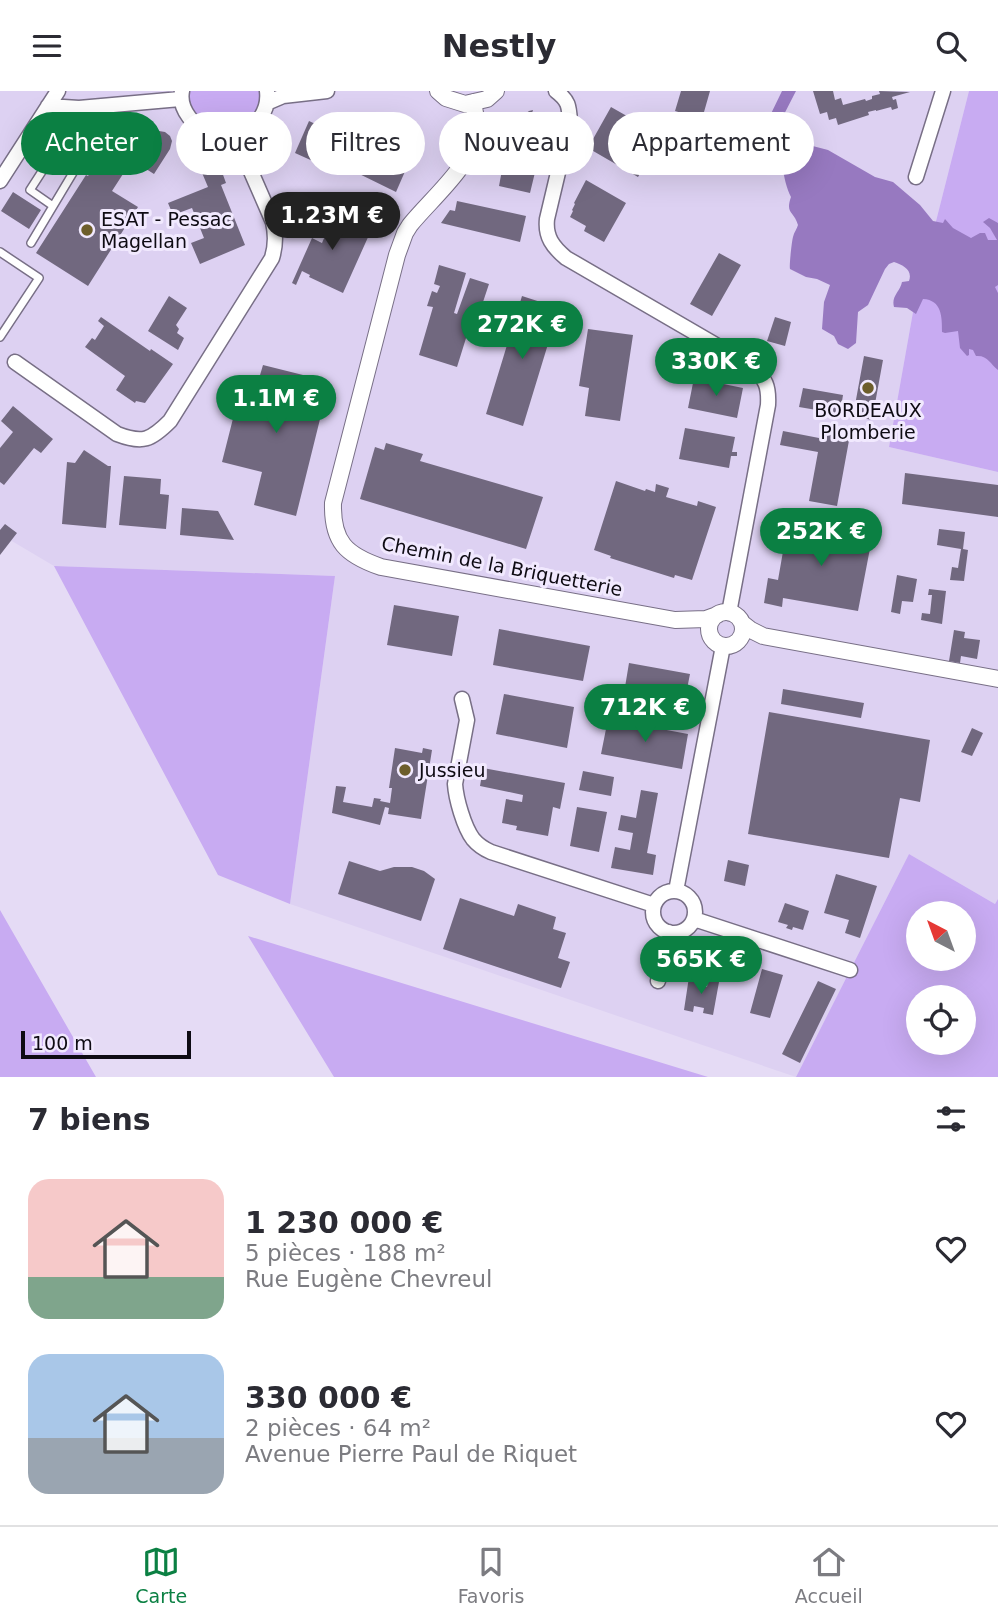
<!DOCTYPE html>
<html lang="fr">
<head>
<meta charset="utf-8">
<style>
  body { margin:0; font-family:"DejaVu Sans",sans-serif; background:#f2f2f3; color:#2b2b33; height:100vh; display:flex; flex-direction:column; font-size:26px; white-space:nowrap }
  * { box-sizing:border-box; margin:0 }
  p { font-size:23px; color:#7c7c81 }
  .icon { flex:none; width:38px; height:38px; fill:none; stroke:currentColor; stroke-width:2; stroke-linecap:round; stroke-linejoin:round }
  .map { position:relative; height:986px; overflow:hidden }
  .sheet { display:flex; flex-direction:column; background:#fff; flex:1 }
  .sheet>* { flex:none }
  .guide { position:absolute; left:21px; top:21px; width:957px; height:63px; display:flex; gap:14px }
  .needle { width:46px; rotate:319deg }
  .buttons { position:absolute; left:906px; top:810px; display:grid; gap:14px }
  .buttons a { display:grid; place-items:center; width:70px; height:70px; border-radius:50%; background:#fff; box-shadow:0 7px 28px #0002; font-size:35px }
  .scale { position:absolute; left:21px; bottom:18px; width:170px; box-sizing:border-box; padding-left:7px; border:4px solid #0e0b13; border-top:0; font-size:19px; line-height:24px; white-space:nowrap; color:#0e0b13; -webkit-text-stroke:5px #f1e9fe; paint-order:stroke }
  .price { position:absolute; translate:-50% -60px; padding:0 16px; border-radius:24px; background:#0b8043; color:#fff; font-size:23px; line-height:46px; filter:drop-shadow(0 2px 4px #0008) }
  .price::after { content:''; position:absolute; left:50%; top:42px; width:21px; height:16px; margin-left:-10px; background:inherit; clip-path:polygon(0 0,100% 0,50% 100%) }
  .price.on { background:#222; color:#fff }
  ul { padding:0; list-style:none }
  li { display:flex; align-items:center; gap:21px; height:175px; padding:0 28px }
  li span { display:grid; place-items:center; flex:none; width:196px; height:140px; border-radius:21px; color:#555 }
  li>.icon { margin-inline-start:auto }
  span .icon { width:84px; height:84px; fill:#fffc; stroke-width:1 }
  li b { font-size:30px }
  h2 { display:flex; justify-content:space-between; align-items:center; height:84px; padding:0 28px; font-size:30px }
  .tag { padding:0 24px; border-radius:32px; background:#fff; box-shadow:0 7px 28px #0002; font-size:24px; line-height:63px }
  .tag.on { background:#0b8043; color:#fff }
  header { display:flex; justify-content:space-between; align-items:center; height:91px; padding:0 28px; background:#fff; font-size:32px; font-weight:700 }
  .tabs { display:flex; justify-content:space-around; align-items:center; height:98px; border-top:2px solid #e1e1e2; background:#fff; font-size:19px; color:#7c7c81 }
  .tabs a { display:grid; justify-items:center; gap:4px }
  .tabs .on { color:#0b8043 }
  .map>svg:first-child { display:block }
  .built { fill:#ddd1f2 }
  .green { fill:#c8abf2; fill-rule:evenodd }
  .water { fill:#9779c0 }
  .building { fill:#71687f }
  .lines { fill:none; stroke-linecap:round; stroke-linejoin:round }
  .service-casing { stroke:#786f86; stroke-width:10 }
  .minor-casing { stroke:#786f86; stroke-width:17 }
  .tertiary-casing { stroke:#786f86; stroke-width:18 }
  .service { stroke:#fff; stroke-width:7 }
  .minor { stroke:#fff; stroke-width:14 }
  .tertiary { stroke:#fff; stroke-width:16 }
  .poi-dot { fill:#6d5e2b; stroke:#f1e9fe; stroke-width:2.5 }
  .labels { text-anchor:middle; stroke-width:6; stroke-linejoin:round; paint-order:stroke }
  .poi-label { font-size:19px; fill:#0e0b13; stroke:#f1e9fe; text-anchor:start }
  .street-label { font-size:19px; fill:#0e0b13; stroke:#f1e9fe }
</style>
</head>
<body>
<header><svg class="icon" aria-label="menu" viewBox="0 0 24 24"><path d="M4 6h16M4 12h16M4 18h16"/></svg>Nestly<svg class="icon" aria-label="search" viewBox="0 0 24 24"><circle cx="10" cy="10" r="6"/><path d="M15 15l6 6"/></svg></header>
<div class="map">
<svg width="998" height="986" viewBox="0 0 998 986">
  <rect width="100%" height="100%" fill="#e5dbf5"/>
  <path class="built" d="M0,0H969L913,221L889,356L998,381V808L995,813L909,763L796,986L290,813L335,485L54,475L0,443Z"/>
  <path class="green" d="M188,0H260C261,51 186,49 188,0Z
    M969,0H998V381L889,356L913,221Z
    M54,475L335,485L290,813L218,784Z
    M909,763L995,813L998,808V986H796ZM919,822H964V868H919ZM919,906H964V952H919Z
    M0,819L96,986H97H0Z
    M248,845L708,986H334Z"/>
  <path class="water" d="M782,0H796L776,39L766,33Z
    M760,42L773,48L762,69L750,64Z
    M805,53L828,59L875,86L893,91L920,114L933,130L943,132L945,128L953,137L971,147L980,142H985L988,149H997L990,137L983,131L989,127L998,132V194L995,196L998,202V279C990,273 988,264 976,265L973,259L969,258V264L967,265L960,257L958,240L945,242L942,241C942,226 942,209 923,208L916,223L907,217L894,216C891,205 900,201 902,191L909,190C913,179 903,174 894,171L889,173L885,178L868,214L858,221L856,252L848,258L838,253L834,245L822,238L824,211L830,194L817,188L806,186L790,178C789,175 792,149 793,146C794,141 797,138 798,134C794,120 785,123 791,106C785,95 778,66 788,57C792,53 800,53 805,53Z"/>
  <path class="building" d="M681,0H710L702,28L675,20Z
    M813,0H833L835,9L841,7L843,14L865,8L866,10L872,8V5L880,3L879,0L910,1L892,6L893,9L896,8L898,17L892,19L891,16L876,20V19L868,21L869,24L838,34L836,27L829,29L827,21L820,23Z
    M611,16L662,45L638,86L588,57Z
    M533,19L532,22L541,24L546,31L543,44H541L535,69H538L530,102L499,95L502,79H506L509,63L516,65L525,23L529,20Z
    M309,30L341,45L326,76L295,62Z
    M159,40L165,41L170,45L172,50L170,58L154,83L132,69L112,100L138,116L88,195L36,162L86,84L88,85L113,46Z
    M353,43L410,69L396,101L339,73Z
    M218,70L226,92L221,94L245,154L200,173L191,152L204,147L192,117L173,124L168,112L208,96L200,77Z
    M586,89L626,112L604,151L584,140L586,135L570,126L573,120L572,119L575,113L574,112Z
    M13,101L41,119L29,138L1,120Z
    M457,110L526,125L520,151L441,132L450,119L455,120Z
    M315,120L369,144L343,202L309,186L310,184L302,180L296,194L292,192L312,147L322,152L325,145L311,139L306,134L307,125L311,121Z
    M719,162L741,174L712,225L690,213Z
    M439,174L466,182L454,222L457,223L470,187L489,193L477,229L472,228L457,276L419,264L433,216L427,215L432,200L437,202L440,195L434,193Z
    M169,205L187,217L176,234L179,238L177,242L184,247L178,259L148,240Z
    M522,205L559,217L523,335L486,323Z
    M101,226L150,260L151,258L173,273L145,312L136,310L135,312L116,299L125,285L85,256L92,247L95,249L104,235L98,230Z
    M775,226L791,231L785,255L767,250Z
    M588,238L633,244L620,330L585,325L589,297L579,295Z
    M864,265L883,269L872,329L853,325Z
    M263,274L315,287L311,304L325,308L296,425L254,414L262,381L222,371L243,288L258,291Z
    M694,287L743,297L737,327L688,317Z
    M803,297L843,304L840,323L799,316Z
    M13,315L53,348L41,362L34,357L4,394L0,391V357L13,341L1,330Z
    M685,337L735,346L732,361H737V365H731L729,377L679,368Z
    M821,339L850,344L837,415L809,410L818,361L780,354L783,340L819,347Z
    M386,352L423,363L420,370L543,406L526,458L360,408L375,356L384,359Z
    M84,359L108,375H111L106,437L62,433L67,371L75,372Z
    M905,382L998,394V426L902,413Z
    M124,385L161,388L160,403L169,404L166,438L119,434Z
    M616,390L645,400L646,398L655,401L656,393L669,397L666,406L697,415L698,410L716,416L692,489L675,484L674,487L610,467L611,465L594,459Z
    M182,417L218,420L234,449L180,444Z
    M788,432L872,447L858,520L783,507L782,516L764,512L768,487L778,489Z
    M5,433L17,442L0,464V439Z
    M939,438L965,441L963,458L968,459L964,490L950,489L952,476L958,477L961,458L937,454Z
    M897,484L917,488L913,511L902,510L900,523L891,521Z
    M929,498L946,500L942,533L921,529L922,522L930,523L932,504H928Z
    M394,514L459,525L452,565L387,554Z
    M499,538L590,555L583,590L493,574Z
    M954,539L965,541L964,547L980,549L977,568L961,565L960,572L949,570Z
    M629,572L690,583L684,613L624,602Z
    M783,598L864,612L861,627L781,613Z
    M504,603L574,616L567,657L496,643Z
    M769,621L930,649L920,711L900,707L889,767L748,743Z
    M608,628L688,643L682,678L601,663Z
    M972,637L983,642L972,665L961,661Z
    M395,657L422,662L423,657L432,659L421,728L388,723L389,717L385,716L380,734L332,722L336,695L346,696L343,711L372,716L374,707L381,708L380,710L390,712L392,697H389Z
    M483,677L565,692L560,718L553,716L548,745L516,739L517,735L502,732L506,708L522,711L523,704L480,695Z
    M583,680L614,686L611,705L579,699Z
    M641,699L658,702L647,762L656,764L653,784L611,777L615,756L630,759L633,742L618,739L621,724L636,727Z
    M577,716L607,721L599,761L570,755Z
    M728,769L749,774L745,795L724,790Z
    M349,770L380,780L394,776H412L424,780L435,788L421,830L338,803Z
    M836,783L877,795L860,847L845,842L849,829L824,822Z
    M460,807L514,825L518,813L556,826L553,838L566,842L558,867L570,871L561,897L443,858Z
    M785,812L809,820L803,839L793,836L792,839L786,837L788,834L778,831Z
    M762,878L783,884L770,927L750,922Z
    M689,886L700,888L699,895L707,896L708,889L719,891L713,924L703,922L704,917L694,915L693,921L684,919Z
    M818,890L836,898L800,972L782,963Z"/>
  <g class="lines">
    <g class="service-casing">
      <path id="service" d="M41,27L61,51
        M31,152L98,40L61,51L30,99L53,115
        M0,161L39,187L0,246"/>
    </g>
    <g class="minor-casing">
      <path id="minor" d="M182,0C180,10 183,18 189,26C213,61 272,42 267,0
        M556,0C569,10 569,15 570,31L547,128C545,146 553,156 566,167L752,275C766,289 769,295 768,314L729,522
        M269,11L283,5L327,0
        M48,15L79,17L180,8
        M916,86L943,0
        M0,90L58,0
        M15,271L117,343C143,353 151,349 170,330L272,167C276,154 276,144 273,131L235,44
        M462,608L467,629L455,693C456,708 464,736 473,748C478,754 484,758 491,761L654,814
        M653 821a21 21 0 1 1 42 0a21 21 0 1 1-42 0Z
        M676,800L723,555
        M694,828L850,879
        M658,890L669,841"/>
    </g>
    <g class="tertiary-casing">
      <path id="tertiary" d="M438,0L446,7L465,13L487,8L496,0
        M473,11C475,22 478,34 476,44C469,77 431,108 410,134L405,142L397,164L333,412C332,451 346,464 381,476L675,529L706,528L717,524
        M709 538a17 17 0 1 1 34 0a17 17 0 1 1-34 0Z
        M742,532L751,539L763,545L998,588"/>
    </g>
    <use href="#service" class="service"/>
    <use href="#minor" class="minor"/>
    <use href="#tertiary" class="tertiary"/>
  </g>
  <g class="poi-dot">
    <circle cx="87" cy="139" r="7"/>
    <circle cx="868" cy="297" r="7"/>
    <circle cx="405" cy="679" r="7"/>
  </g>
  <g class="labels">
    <g class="poi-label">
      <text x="101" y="135">ESAT - Pessac<tspan x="101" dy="22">Magellan</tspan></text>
      <text x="868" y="326" text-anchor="middle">BORDEAUX<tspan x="868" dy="22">Plomberie</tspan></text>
      <text x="419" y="686">Jussieu</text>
    </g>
    <g class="street-label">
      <text transform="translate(502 475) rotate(11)" y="7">Chemin de la Briquetterie</text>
    </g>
  </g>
</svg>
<div class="buttons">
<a><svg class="needle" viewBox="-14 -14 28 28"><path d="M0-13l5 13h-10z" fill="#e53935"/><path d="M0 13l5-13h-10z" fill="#7c7c81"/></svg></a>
<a><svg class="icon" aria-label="locate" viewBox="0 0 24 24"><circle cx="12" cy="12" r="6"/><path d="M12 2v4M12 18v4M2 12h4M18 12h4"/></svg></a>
</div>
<div class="scale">100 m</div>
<b class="price on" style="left:332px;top:161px">1.23M €</b>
<b class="price" style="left:522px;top:270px">272K €</b>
<b class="price" style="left:716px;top:307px">330K €</b>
<b class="price" style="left:276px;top:344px">1.1M €</b>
<b class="price" style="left:821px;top:477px">252K €</b>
<b class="price" style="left:645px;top:653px">712K €</b>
<b class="price" style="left:701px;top:905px">565K €</b>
<div class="guide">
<a class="tag on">Acheter</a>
<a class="tag">Louer</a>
<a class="tag">Filtres</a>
<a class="tag">Nouveau</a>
<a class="tag">Appartement</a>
</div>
</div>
<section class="sheet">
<h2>7 biens<svg class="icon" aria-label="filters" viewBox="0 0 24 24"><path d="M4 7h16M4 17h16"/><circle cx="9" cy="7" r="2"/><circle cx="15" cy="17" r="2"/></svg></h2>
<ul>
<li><span style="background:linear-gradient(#f6c9c9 70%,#7fa58c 0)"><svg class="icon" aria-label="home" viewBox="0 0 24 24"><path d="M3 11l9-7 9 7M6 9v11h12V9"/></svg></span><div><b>1 230 000 €</b><p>5 pièces · 188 m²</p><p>Rue Eugène Chevreul</p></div><svg class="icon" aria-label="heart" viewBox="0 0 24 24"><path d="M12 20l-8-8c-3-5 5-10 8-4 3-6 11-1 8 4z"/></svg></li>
<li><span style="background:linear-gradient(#a9c7e8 60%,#9aa5b1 0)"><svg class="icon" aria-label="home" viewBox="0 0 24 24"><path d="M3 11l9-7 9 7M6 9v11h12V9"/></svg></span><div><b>330 000 €</b><p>2 pièces · 64 m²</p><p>Avenue Pierre Paul de Riquet</p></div><svg class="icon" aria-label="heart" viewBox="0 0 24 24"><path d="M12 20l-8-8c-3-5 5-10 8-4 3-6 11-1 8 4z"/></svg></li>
</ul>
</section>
<nav class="tabs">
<a class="on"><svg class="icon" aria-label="map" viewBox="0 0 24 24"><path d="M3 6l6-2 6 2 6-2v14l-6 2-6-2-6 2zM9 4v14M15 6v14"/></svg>Carte</a>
<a><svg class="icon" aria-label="saved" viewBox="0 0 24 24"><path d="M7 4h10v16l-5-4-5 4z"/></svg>Favoris</a>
<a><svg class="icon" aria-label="home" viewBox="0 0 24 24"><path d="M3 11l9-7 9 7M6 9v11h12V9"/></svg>Accueil</a>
</nav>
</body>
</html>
